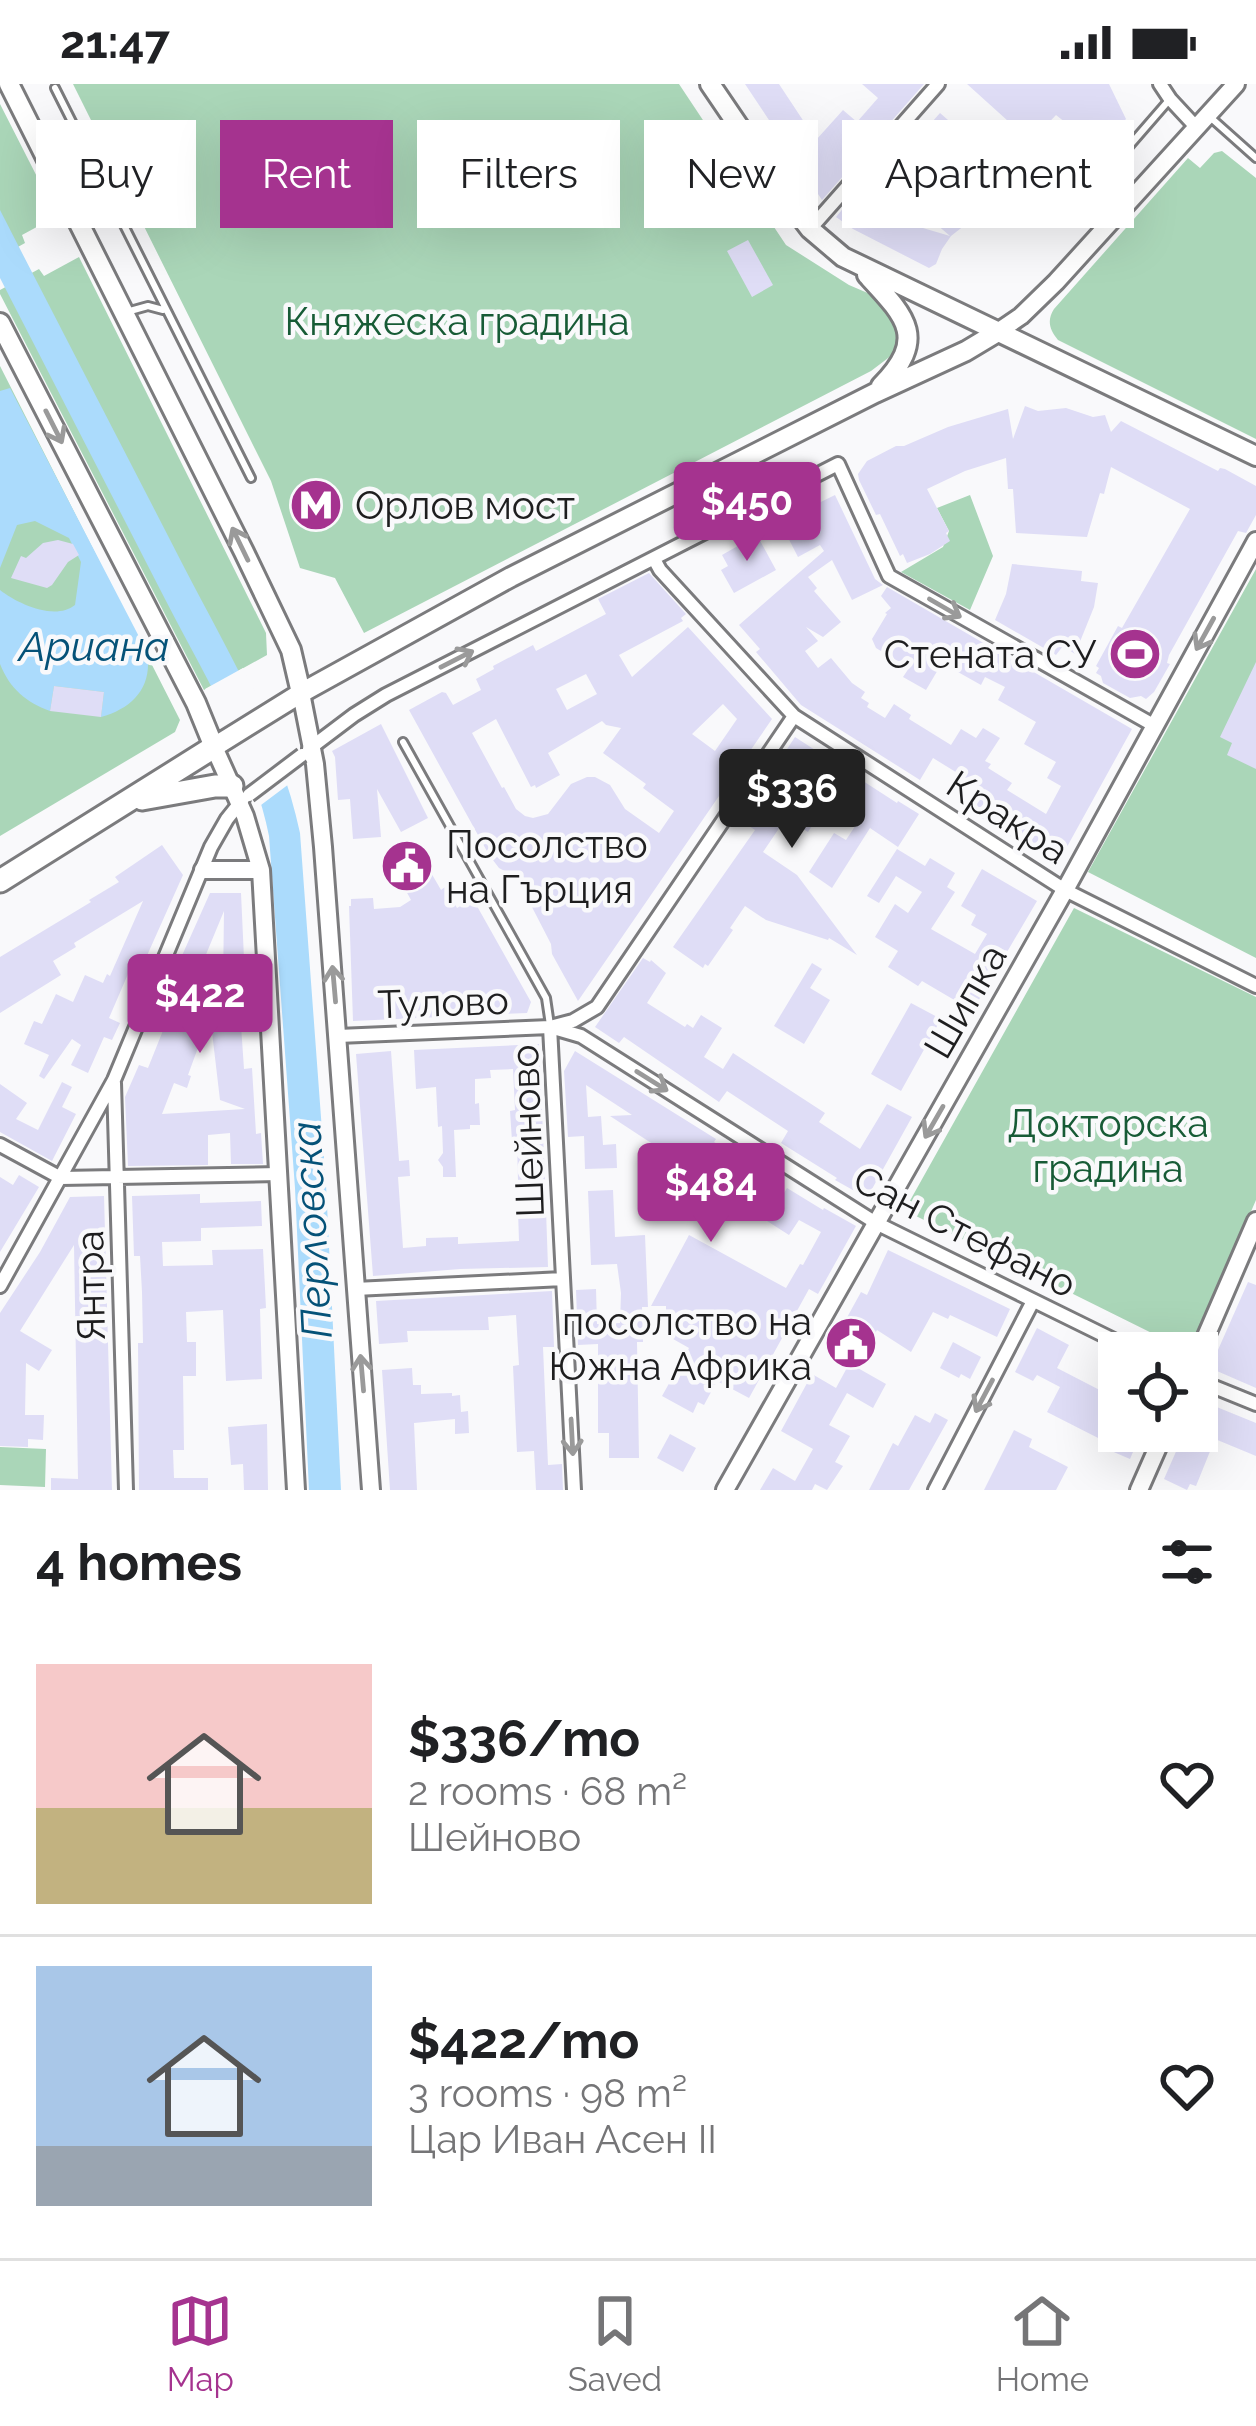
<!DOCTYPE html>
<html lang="en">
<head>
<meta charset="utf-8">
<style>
  body { margin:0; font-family:Raleway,sans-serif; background:#f6f6f6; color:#202124; height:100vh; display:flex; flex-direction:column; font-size:45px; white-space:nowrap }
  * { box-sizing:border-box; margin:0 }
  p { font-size:39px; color:#757577 }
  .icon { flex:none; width:66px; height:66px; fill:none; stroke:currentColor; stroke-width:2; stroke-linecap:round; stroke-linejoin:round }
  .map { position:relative; height:1406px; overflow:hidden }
  .sheet { display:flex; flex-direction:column; background:#fff; flex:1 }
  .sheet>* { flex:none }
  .hud { position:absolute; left:36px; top:36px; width:1185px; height:108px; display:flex; gap:24px }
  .buttons { position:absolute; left:1098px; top:1248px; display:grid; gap:24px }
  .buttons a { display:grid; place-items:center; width:120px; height:120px; border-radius:0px; background:#fff; box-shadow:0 12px 48px #0002; font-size:60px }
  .price { position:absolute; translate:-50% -102px; padding:0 27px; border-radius:12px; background:#a5338f; color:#fff; font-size:39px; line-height:78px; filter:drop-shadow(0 3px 6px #0008) }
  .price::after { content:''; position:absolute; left:50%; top:72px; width:36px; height:27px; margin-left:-18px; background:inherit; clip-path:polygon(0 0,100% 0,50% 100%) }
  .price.on { background:#222; color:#fff }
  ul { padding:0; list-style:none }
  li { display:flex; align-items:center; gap:36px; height:300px; padding:0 36px }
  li+li { border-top:3px solid #e0e0e0 }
  li span { display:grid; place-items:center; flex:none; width:336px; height:240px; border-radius:0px; color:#555 }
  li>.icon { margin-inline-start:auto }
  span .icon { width:144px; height:144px; fill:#fffc; stroke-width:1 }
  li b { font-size:51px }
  h2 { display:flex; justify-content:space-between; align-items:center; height:144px; padding:0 36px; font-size:51px }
  .tag { padding:0 42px; border-radius:0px; background:#fff; box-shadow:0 12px 48px #0002; font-size:42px; line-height:108px }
  .tag.on { background:#a5338f; color:#fff }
  .status { display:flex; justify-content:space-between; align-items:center; height:84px; padding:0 60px; background:#fff; direction:ltr }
  .status svg { height:33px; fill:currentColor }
  .tabs { display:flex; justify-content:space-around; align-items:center; height:168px; border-top:3px solid #e0e0e0; background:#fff; font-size:33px; color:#757577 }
  .tabs a { display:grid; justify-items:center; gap:6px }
  .tabs .on { color:#a5338f }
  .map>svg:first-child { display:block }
  .green { fill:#aad6b8 }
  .water { fill:#abdbfc }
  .pier { fill:#f9f9fb }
  .building { fill:#dfddf6; fill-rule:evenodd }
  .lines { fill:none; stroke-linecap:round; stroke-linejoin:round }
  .lane-casing { stroke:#7b7b7d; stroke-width:12 }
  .street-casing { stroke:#7b7b7d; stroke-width:18 }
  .secondary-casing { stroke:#7b7b7d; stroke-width:22 }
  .primary-casing { stroke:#7b7b7d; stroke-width:24 }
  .highway-casing { stroke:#7b7b7d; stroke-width:27 }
  .lane { stroke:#fff; stroke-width:6 }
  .street { stroke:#fff; stroke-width:12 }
  .secondary { stroke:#fff; stroke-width:16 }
  .primary { stroke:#fff; stroke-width:18 }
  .highway { stroke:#fff; stroke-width:21 }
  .street-bridge-casing { stroke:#7b7b7d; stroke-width:18; stroke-linecap:butt }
  .street-bridge { stroke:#fff; stroke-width:12 }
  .oneway { stroke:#9a9a9a }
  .labels { text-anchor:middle; stroke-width:9; stroke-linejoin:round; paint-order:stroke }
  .park-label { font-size:39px; fill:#175b36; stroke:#f9f9fb }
  .poi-label { font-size:39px; fill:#1e1e1f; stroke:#f9f9fb; text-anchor:start }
  .street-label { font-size:39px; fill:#1e1e1f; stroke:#f9f9fb }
  .water-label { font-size:42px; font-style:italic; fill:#055278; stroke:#f9f9fb }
</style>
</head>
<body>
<div class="status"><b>21:47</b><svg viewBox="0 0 49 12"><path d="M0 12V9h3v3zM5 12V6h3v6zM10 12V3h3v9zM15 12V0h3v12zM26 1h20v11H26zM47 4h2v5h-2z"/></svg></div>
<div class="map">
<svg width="1256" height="1406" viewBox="0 0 1256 1406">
  <rect width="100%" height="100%" fill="#f9f9fb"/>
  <path class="green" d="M73,0H679L786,161L849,201L877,213L902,245L896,268L871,287L364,549L335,494L300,484L271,397Z
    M0,20L57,132L22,151L25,159L0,173Z
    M1222,67L1256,94V355L1058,256C1049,245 1047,236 1054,225L1188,74L1200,84L1214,69Z
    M79,173L266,549L267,571L204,606L0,210V206L39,185L44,192Z
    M0,282L180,636L175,648L0,752Z
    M970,411L993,472L970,526L901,488L943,463L949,447L937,424Z
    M1256,485V874L1088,788Z
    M1074,824L1256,913V1116L1190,1268L928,1138L910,1129L907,1122Z
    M0,1363L46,1365L45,1403L0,1401Z"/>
  <path class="water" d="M0,126C61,245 123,364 184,483C228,568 280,654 300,749L326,1101L341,1406H309L295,1104L269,752C252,668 204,591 165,515C110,408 55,301 0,194Z
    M10,304L147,568C153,603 133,624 101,633L104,608L54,602L50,627C26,618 10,605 0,580V506C18,520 55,537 75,521L81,478L69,454L35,437L17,441L0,484V307Z"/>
  <path class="pier" d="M243,584L278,655L293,697L257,724L239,677L205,605Z"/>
  <path class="building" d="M745,0H779L816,56L843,26L857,38L878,14L862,0H924L822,116Z
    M967,0H1109L1126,35L1099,65L1056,31L1035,53L1077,91L1049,123L1039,114L1036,118L1010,95L998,108H985L972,123L977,144L965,141L951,152L942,165L936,180L929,184L853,145L836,133L850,116L865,124L887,99L881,94L898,75L904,80L913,69L951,103L966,86L924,47L940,29L972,57L979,49L988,58L1008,37ZM899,108L950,152L879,131Z
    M748,156L773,201L752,213L727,167Z
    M1025,322L1038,327L1066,324L1093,333L1105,331L1111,348L1121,337L1218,387L1220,384L1225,385L1256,402V431L1246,449L1238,447L1169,571L1167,579L1170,580L1154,608L1146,615L1141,612L1130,614L1103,599L1101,592L1096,589L1099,584L1096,582L1118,542L1122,544L1190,425L1111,383L1104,410L1100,409L1087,453L1016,449L1013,405H1008L1006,374L965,387L927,405L949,447L946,449L950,457L930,470L907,479L903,470L900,472L880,430L876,431L859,396L858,390L867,377L896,362H904L948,343L1008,325L1013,355Z
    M835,411L875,495L883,501L852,516L832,476L808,493L817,504L814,507L841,538L823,553L806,543L818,557L805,567L818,584L831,574L852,599L865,608L861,614L869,619L867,623L885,634L894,620L911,631L909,635L951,661L961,645L976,654L983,644L1000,654L985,677L991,680L988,684L1012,699L1007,706L1046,730L1061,702L1047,694L1056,678L1024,660L1036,638L998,616L1005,603L985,593L981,601L942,579L926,606L903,593L909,584L876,564L872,555L887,530L885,529L891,524L881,512L887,503L1132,645L1057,781L972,728L985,706L933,674L920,696L801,621L756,568L760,565L739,541L824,467L820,461L798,473L780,438Z
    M757,451L776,486L734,509L721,486L728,482L722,471Z
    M58,456L73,460L79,471L68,478L52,501L47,504L11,494L21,472L26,474L43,459Z
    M1012,480L1082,487L1081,497L1098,499L1094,523L1075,570L1063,562L1056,571L995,536L1006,510Z
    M649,489L686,530L681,534L683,537L619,571L632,593L688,543L772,635L578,917L552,870L551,860L517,794L499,784L489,771L409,626L442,608L446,609L453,621L481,606L476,595L494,585L493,582L533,561L536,567L606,530L598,515ZM586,590L597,610L567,626L556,605ZM723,620L737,635L715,667L692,650ZM496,635L531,703L535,701L536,704L560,691L548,669L602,637L606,641L621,644L603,669L646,700L643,704L674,727L659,749L625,725L610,701L595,693H587L571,700L548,730L533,734L525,732L516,725L504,703L502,704L472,649Z
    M1256,578V685L1227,671L1232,659L1220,653Z
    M54,602L104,608L101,633L50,627Z
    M381,640L428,734L401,748L377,705L381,753L353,755L350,715L338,716L335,673L332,667Z
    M795,653L897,719L898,717L919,730L898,763L870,744L832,804L809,788L834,749L846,756L859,736L828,717L808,748L786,734L763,768L797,791L857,871L829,854L828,856L766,836L745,822L730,844L733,846L708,882L705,880L703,884L673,863L755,746L740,736Z
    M162,761L183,791L137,894L128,890L109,934L120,939L112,956L104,953L88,989L71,981L81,961L72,955L44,995L39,992L49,971L24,960L34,937L42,940L56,910L73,918L85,891L103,899L107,890L110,892L143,817L74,859L76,863L53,877L61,891L0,929V873L91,818L89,816L119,798L115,793Z
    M897,765L925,782L930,774L955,789L947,803L955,808L931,845L975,870L987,850L971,841L976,831L961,822L982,785L1037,817L970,931L953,921L956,917L922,897L918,902L888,883L898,867L875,853L895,820L908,829L922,808L896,792L879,819L867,812Z
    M426,780L441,806L445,803L457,824L473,815L531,918L527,929L353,937L349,822H351V815L373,814L374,825L400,823L411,816L405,805L410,803L404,792Z
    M210,809H241L247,940L241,941L244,985L252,984L256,1050L261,1049L263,1080H231L230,1049L208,1051V1081L128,1082L125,1013L139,981L148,984L164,944L166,945L187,879L180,876ZM224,827L223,902L205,897H195ZM210,931L220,1016L245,1025L162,1030L174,999L187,1004L191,992L188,991Z
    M643,874L650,878L651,876L666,889L647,919L685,943L687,940L693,944L701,931L722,944L704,973L723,985L733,969L825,1029L819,1038L860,1065L887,1020L912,1033L867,1114L835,1096L837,1094L781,1059L788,1047L727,1007L719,1018L624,953L619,959L595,943Z
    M812,879L822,885L810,904L830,916L804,960L774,942Z
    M911,919L941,935L901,1007L871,990Z
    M539,960L545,1096L518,1097L517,1056L512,1057L510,1027L515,1026L513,985L490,986L491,994L475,995V1020L479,1019L480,1041H470V1045L454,1046L456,1093H443V1083L438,1076L443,1069L442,1042L438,1043L436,1003L416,1005L414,966Z
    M391,967L399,1077L409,1076L410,1092L398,1093L403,1164L426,1162V1154L458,1153V1160L519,1157L518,1127L546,1126L548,1183L460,1185L373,1192L356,970Z
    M575,967L716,1055L714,1058L748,1079L745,1084L784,1109L787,1104L823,1126L824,1124L856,1142L818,1210L809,1205L749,1314L717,1297L704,1321L698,1318L693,1329L662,1312L689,1264L666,1251V1222H651L689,1151L786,1204L800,1180L803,1181L821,1148L799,1136L789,1151L691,1088V1083H668L674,1074L610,1032L632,1031L586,1001L588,1033L601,1032L603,1061L616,1060L617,1084L585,1085L584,1052L568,1053L564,987Z
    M62,998L72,1003L62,1023L76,1030L52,1077L0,1048V1000L27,1019L16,1035L38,1046Z
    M19,1091L39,1103L0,1168V1093L13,1101Z
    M613,1106L615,1153L645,1151L648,1223H642L643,1258H637L639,1374H609V1349H598V1260L578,1261L576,1206L596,1205L597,1240L620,1239L621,1209L617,1180L591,1181L588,1107Z
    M200,1110V1119L261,1117L262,1142L201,1144V1157L162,1158L163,1182L213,1181L212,1166L263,1165L266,1224L260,1225L262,1295L226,1297L223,1226L186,1228L187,1258H196V1292H183L184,1366H173L174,1394H208V1406H139L138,1259H143L142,1208L140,1172H134L132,1112Z
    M104,1112L112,1406H51V1394L78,1395L74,1161L20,1247L52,1266L39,1287L26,1279L25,1331H44L43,1356L28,1355V1363L0,1362V1229L40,1168L70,1113Z
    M888,1166L1010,1225L997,1253L950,1231L948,1235L933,1228L911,1268L877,1246L856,1283L886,1300L873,1324L847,1309L829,1341L850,1352L835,1378L843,1382L827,1406L815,1400L812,1406H760L773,1384L795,1397L813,1365L781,1347L812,1290L836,1304L849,1280L828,1268L861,1208L867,1211Z
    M1248,1198L1256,1201V1304L1210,1284Z
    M552,1207L554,1263H543L548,1381L562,1380L563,1406H536L534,1367L517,1368L513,1282L519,1281L516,1231L488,1233L489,1246L407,1247L408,1258L379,1260L376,1217Z
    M1037,1244L1069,1261L1057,1284L1119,1316V1347H1142L1130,1375L1102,1363L1104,1357L1047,1328L1060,1303L1037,1291L1033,1297L1015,1288Z
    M953,1258L981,1273L970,1295L961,1290L959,1294L940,1284Z
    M412,1284L413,1301H421V1310L452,1309V1312L460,1311L461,1328L468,1327L469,1349L455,1350V1335L414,1339L417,1406H390L382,1286Z
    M1197,1315L1256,1339V1372L1215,1355L1196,1402L1190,1400L1187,1406L1164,1395L1185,1347H1197Z
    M935,1329L948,1336L909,1406H869L893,1359L898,1362L915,1331L930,1339Z
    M267,1340L268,1406H244L243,1380L231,1381L228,1343Z
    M1014,1346L1032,1355L1029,1363L1068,1383L1056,1406H984Z
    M670,1350L696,1364L683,1388L657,1374Z"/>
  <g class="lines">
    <g class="lane-casing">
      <path id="lane" d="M55,4L251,394
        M1210,33L1256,74
        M1072,128L1170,15
        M130,227L148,222L163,226
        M403,658L546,914L550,941"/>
    </g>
    <g class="street-casing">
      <path id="street" d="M1160,0L1170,15L1196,43
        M810,145L938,0
        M654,475L660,486L794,632L1065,806L1256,902
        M309,665L354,631L386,611L838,380L889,492L1155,642
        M550,943L581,952L876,1139L1140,1269
        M550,943L574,1406
        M338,952L550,943L573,937L597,923L794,632
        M114,999L126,1406
        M0,1061L61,1094L279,1090
        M0,1202L114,996L211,763L227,735L243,715
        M355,1205L563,1195
        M1197,1296L1256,1320
        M935,1406L1033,1217"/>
    </g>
    <g class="secondary-casing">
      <path id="secondary" d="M996,249L1021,232L1056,198L1236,0
        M301,609L315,680L323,763L371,1406
        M214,663L245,732L261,786L296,1406
        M203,786H261
        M1197,1273L1256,1137
        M725,1406L1065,806L1256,457
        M1139,1406L1165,1347"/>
    </g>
    <g class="primary-casing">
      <path id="primary" d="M9,0L244,468L291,566L301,609
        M710,0L797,128L810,145L843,173L1256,372
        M867,191C906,233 928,254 881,302
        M0,239L196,619L214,663L301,609L511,493L875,309L966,267L996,249"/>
    </g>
    <g class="highway-casing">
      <path id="highway" d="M142,715L215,702H232
        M0,797L214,663"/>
    </g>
    <use href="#lane" class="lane"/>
    <use href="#street" class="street"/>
    <use href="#secondary" class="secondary"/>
    <use href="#primary" class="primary"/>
    <use href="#highway" class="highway"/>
    <g class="street-bridge-casing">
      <path id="street-bridge" d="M249,711L302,671"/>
    </g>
    <use href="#street-bridge" class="street-bridge"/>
  </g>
  <defs><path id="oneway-shaft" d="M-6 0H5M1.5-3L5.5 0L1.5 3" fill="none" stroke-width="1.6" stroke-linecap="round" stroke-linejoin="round" transform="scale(3)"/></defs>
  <g class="oneway">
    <use href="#oneway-shaft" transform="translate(54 343) rotate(63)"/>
    <use href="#oneway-shaft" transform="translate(240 460) rotate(-116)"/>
    <use href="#oneway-shaft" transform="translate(945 524) rotate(30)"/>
    <use href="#oneway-shaft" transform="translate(1205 550) rotate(119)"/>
    <use href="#oneway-shaft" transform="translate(457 575) rotate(-27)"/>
    <use href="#oneway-shaft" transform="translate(334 900) rotate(-95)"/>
    <use href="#oneway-shaft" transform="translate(652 997) rotate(32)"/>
    <use href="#oneway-shaft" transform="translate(934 1038) rotate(120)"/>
    <use href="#oneway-shaft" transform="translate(362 1289) rotate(-95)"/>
    <use href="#oneway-shaft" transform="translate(984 1312) rotate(118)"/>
    <use href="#oneway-shaft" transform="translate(572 1353) rotate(87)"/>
  </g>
  <defs>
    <g id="metro-disc" transform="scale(2.7)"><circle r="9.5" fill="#a5338f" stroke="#f9f9fb"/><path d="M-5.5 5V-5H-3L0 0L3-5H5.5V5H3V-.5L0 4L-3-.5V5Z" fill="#fff"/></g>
    <g id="stadium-disc" transform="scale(2.7)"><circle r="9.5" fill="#a5338f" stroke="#f9f9fb"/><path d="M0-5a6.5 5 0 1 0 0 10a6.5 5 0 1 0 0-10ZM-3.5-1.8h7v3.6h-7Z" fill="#fff"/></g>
    <g id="civic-disc" transform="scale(2.7)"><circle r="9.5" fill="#a5338f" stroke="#f9f9fb"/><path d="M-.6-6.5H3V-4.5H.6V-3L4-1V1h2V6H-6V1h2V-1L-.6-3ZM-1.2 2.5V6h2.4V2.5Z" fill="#fff"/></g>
  </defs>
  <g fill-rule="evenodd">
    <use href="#metro-disc" x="316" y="421"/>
    <use href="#stadium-disc" x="1135" y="570"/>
    <use href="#civic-disc" x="407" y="782"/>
    <use href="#civic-disc" x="851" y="1259"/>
  </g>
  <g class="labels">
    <g class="park-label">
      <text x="457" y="251">Княжеска градина</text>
      <text x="1108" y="1053">Докторска<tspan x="1108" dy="45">градина</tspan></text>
    </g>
    <g class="poi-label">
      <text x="355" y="435">Орлов мост</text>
      <text x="1096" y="584" text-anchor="end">Стената СУ</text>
      <text x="446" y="774">Посолство<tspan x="446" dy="45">на Гърция</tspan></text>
      <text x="812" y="1251" text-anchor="end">посолство на<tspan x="812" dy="45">Южна Африка</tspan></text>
    </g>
    <g class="street-label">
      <text transform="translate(1008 733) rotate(33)" y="14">Кракра</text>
      <text transform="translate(965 917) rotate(-60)" y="14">Шипка</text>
      <text transform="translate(443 918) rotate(-2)" y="14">Тулово</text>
      <text transform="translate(527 1047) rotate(-92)" y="14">Шейново</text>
      <text transform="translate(965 1147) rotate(27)" y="14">Сан Стефано</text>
      <text transform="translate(90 1202) rotate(-91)" y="14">Янтра</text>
    </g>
    <g class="water-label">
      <text x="94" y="577">Ариана</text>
      <text transform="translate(311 1146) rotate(-93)" y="15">Перловска</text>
    </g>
  </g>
</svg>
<div class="buttons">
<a><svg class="icon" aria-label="locate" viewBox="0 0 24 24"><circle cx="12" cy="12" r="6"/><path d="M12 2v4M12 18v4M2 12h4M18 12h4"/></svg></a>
</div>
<b class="price" style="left:747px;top:480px">$450</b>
<b class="price on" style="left:792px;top:767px">$336</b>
<b class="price" style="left:200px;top:972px">$422</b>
<b class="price" style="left:711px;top:1161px">$484</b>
<div class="hud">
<a class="tag">Buy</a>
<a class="tag on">Rent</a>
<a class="tag">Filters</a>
<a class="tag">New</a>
<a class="tag">Apartment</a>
</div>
</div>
<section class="sheet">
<h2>4 homes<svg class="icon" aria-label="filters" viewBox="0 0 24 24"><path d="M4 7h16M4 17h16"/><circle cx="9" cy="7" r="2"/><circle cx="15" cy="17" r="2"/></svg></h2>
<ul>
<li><span style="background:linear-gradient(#f6c9c9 60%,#c2b280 0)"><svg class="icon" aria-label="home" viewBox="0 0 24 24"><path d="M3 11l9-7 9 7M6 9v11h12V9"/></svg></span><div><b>$336/mo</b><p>2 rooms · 68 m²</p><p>Шейново</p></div><svg class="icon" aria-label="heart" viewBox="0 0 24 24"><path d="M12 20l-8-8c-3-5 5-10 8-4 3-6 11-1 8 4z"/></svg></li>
<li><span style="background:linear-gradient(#a9c7e8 75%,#9aa5b1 0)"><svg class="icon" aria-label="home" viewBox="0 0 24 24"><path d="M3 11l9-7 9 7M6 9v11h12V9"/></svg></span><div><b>$422/mo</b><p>3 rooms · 98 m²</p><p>Цар Иван Асен II</p></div><svg class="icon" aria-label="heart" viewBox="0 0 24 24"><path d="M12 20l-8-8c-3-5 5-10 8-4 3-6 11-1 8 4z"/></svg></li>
</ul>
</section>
<nav class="tabs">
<a class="on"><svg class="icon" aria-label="map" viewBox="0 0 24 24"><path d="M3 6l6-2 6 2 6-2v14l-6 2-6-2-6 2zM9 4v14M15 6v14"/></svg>Map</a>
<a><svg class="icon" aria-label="saved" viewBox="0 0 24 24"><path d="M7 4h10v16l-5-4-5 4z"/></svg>Saved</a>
<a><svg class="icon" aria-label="home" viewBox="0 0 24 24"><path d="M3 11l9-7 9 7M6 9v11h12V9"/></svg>Home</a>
</nav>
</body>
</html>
